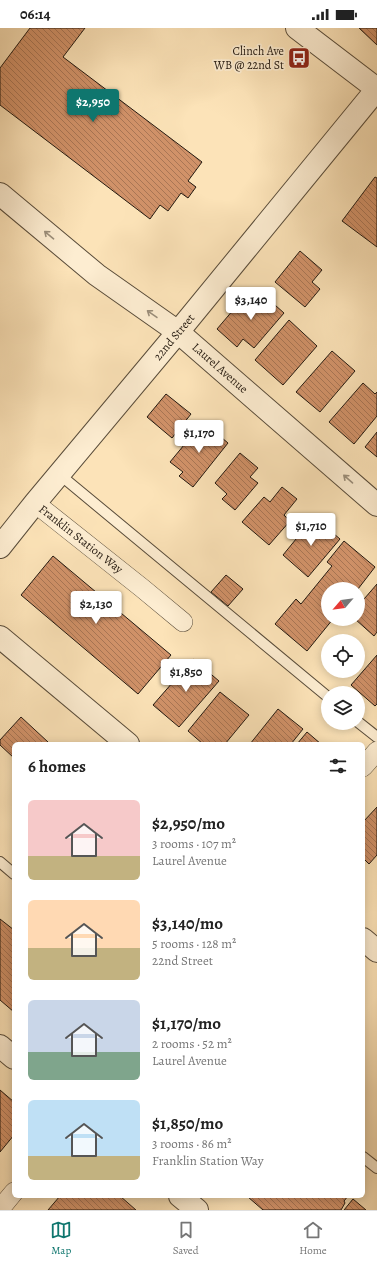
<!DOCTYPE html>
<html lang="en">
<head>
<meta charset="utf-8">
<style>
  body { margin:0; font-family:Alegreya,serif; background:#f6f6f6; color:#222; height:100vh; display:flex; flex-direction:column; font-size:15px; white-space:nowrap }
  * { box-sizing:border-box; margin:0 }
  p { font-size:13px; color:#767676 }
  .icon { flex:none; width:22px; height:22px; fill:none; stroke:currentColor; stroke-width:2; stroke-linecap:round; stroke-linejoin:round }
  .map { position:relative; flex:1; overflow:hidden }
  .details { position:absolute; left:12px; top:714px; width:353px; height:456px; display:flex; flex-direction:column; background:#fff; border-radius:6px; box-shadow:0 2px 10px #0003 }
  .details>* { flex:none }
  .needle { width:26px; rotate:242deg }
  .controls { position:absolute; left:321px; top:554px; display:grid; gap:8px }
  .controls a { display:grid; place-items:center; width:44px; height:44px; border-radius:50%; background:#fff; box-shadow:0 2px 10px #0003; font-size:20px }
  .price { position:absolute; translate:-50% -34px; padding:0 9px; border-radius:4px; background:#fff; color:#222; font-size:13px; line-height:26px; filter:drop-shadow(0 1px 2px #0008) }
  .price::after { content:''; position:absolute; left:50%; top:24px; width:12px; height:9px; margin-left:-6px; background:inherit; clip-path:polygon(0 0,100% 0,50% 100%) }
  .price.active { background:#0f766e; color:#fff }
  ul { padding:0; list-style:none }
  li { display:flex; align-items:center; gap:12px; height:100px; padding:0 16px }
  li span { display:grid; place-items:center; flex:none; width:112px; height:80px; border-radius:6px; color:#555 }
  li>.icon { margin-inline-start:auto }
  span .icon { width:48px; height:48px; fill:#fffc; stroke-width:1 }
  li b { font-size:17px }
  h2 { display:flex; justify-content:space-between; align-items:center; height:48px; padding:0 16px; font-size:17px }
  .status { display:flex; justify-content:space-between; align-items:center; height:28px; padding:0 20px; background:#fff; direction:ltr }
  .status svg { height:11px; fill:currentColor }
  .tab-bar { display:flex; justify-content:space-around; align-items:center; height:56px; border-top:1px solid #e0e0e0; background:#fff; font-size:11px; color:#767676 }
  .tab-bar a { display:grid; justify-items:center; gap:2px }
  .tab-bar .active { color:#0f766e }
  .map>svg:first-child { display:block }
  .building { fill:url(#building-back-hatch); stroke:#231910 }
  .lines { fill:none; stroke-linecap:round; stroke-linejoin:round }
  .service-casing { stroke:#594c3a; stroke-width:12 }
  .minor-casing { stroke:#594c3a; stroke-width:20 }
  .tertiary-casing { stroke:#594c3a; stroke-width:24 }
  .service { stroke:#fdedd1; stroke-width:10 }
  .minor { stroke:#fdedd1; stroke-width:19 }
  .tertiary { stroke:#fdedd1; stroke-width:22 }
  .oneway { stroke:#9b8e7a }
  .labels { text-anchor:middle; stroke-width:3.5; stroke-linejoin:round; paint-order:stroke }
  .poi-label { font-size:12px; fill:#231910; stroke:#fdedd1; text-anchor:end }
  .street-label { font-size:12px; fill:#231910; stroke:#fdedd1 }
</style>
</head>
<body>
<div class="status"><b>06:14</b><svg viewBox="0 0 49 12"><path d="M0 12V9h3v3zM5 12V6h3v6zM10 12V3h3v9zM15 12V0h3v12zM26 1h20v11H26zM47 4h2v5h-2z"/></svg></div>
<div class="map">
<svg width="377" height="1182" viewBox="0 0 377 1182">
  <defs>
    <pattern id="building-back-hatch" width="6" height="6" patternUnits="userSpaceOnUse"><rect width="6" height="6" fill="#d19269"/><path d="M-1 5l2 2M0 0l6 6M5-1l2 2" fill="none" stroke="#a97655"/></pattern>
  </defs>
  <rect width="100%" height="100%" fill="#fce3b8"/>
  <filter id="stains"><feTurbulence type="fractalNoise" baseFrequency=".005" numOctaves="4"/><feColorMatrix values="0 0 0 0 .2 0 0 0 0 .09 0 0 0 0 .02 0 0 0 .5 -.17"/></filter>
  <radialGradient id="worn" r=".72"><stop offset=".6" stop-color="#630" stop-opacity="0"/><stop offset="1" stop-color="#630" stop-opacity=".3"/></radialGradient>
  <path class="building" d="M30,0H85L63,29L202,134L188,153L196,159L188,170L181,165L168,183L160,177L150,191L0,77V40Z
    M359,0H377V17Z
    M375,149L377,150V219L342,193Z
    M300,223L322,242L312,254L320,261L305,279L275,254Z
    M258,262L284,285L254,320L243,311L237,319L217,301L234,281L238,285Z
    M289,292L317,318L283,357L255,332Z
    M332,323L355,343L320,384L296,364Z
    M363,355L375,366L377,364V388L354,416L329,394Z
    M166,366L191,386L172,410L147,389Z
    M203,394L228,415L193,459L179,448L183,444L170,434Z
    M377,404V429L365,419Z
    M240,425L258,440L250,449L258,455L235,482L222,471L227,466L215,455Z
    M282,459L297,471L284,487L290,493L269,517L242,494L264,469L270,474Z
    M314,489L340,511L308,549L283,527Z
    M344,513L375,539L358,561H328V591H333L307,623L275,596L296,571L301,576L332,538L327,534Z
    M53,528L171,627L138,666L21,567Z
    M226,547L243,561L228,578L211,564Z
    M377,556V604L374,608L355,591H358V578Z
    M377,627V676L375,678L351,657Z
    M193,631L219,653L179,699L153,677Z
    M220,664L249,687L225,716H203L188,703Z
    M278,681L303,701L291,716H250Z
    M21,689L48,714L46,716H14V730L0,717V712Z
    M307,704L321,716H297Z
    M377,779V827L369,836L363,830V794Z
    M0,891L14,902V984L0,972Z
    M0,1062L14,1074V1107L0,1124Z
    M60,1168H120L136,1182H48Z
    M249,1168H348L344,1173L345,1175L341,1182H263L248,1169Z
    M353,1171L366,1182H344Z"/>
  <g class="lines">
    <g class="service-casing">
      <path id="service" d="M59,446L328,669
        M358,694L377,709
        M0,834L14,846
        M363,1129L377,1140"/>
    </g>
    <g class="minor-casing">
      <path id="minor" d="M35,475L142,560L183,594
        M363,739L377,723
        M0,1181L14,1164"/>
    </g>
    <g class="tertiary-casing">
      <path id="tertiary" d="M297,0L377,61
        M0,166L97,247L178,304L377,477
        M0,519L35,475L178,304L377,61
        M0,609L128,716
        M363,911L377,923
        M0,1018L14,1030
        M180,1168L197,1182"/>
    </g>
    <use href="#service" class="service"/>
    <use href="#minor" class="minor"/>
    <use href="#tertiary" class="tertiary"/>
  </g>
  <defs><path id="oneway-shaft" d="M-6 0H5M1.5-3L5.5 0L1.5 3" fill="none" stroke-width="1.6" stroke-linecap="round" stroke-linejoin="round"/></defs>
  <g class="oneway">
    <use href="#oneway-shaft" transform="translate(49 207) rotate(-140)"/>
    <use href="#oneway-shaft" transform="translate(152 286) rotate(-145)"/>
    <use href="#oneway-shaft" transform="translate(348 451) rotate(-139)"/>
  </g>
  <defs>
    <g id="bus-square" transform="scale(1.15)"><rect x="-9" y="-9" width="18" height="18" rx="4" fill="#8f2418" stroke="#fdedd1"/><path d="M-5-6H5V4H4V6H2V4H-2V6H-4V4H-5ZM-3.5-4V0h7V-4ZM-3.5 1.2v1.5H-2V1.2ZM2 1.2v1.5H3.5V1.2Z" fill="#fff"/></g>
  </defs>
  <g fill-rule="evenodd">
    <use href="#bus-square" x="299" y="30"/>
  </g>
  <g class="labels">
    <g class="poi-label">
      <text x="284" y="27">Clinch Ave<tspan x="284" dy="14">WB @ 22nd St</tspan></text>
    </g>
    <g class="street-label">
      <text transform="translate(174 309) rotate(-50)" y="4">22nd Street</text>
      <text transform="translate(220 340) rotate(41)" y="4">Laurel Avenue</text>
      <text transform="translate(81 511) rotate(38)" y="4">Franklin Station Way</text>
    </g>
  </g>
  <rect width="100%" height="100%" filter="url(#stains)"/>
  <rect width="100%" height="100%" fill="url(#worn)"/>
</svg>
<div class="controls">
<a><svg class="needle" viewBox="-14 -14 28 28"><path d="M0-13l5 13h-10z" fill="#e53935"/><path d="M0 13l5-13h-10z" fill="#767676"/></svg></a>
<a><svg class="icon" aria-label="locate" viewBox="0 0 24 24"><circle cx="12" cy="12" r="6"/><path d="M12 2v4M12 18v4M2 12h4M18 12h4"/></svg></a>
<a><svg class="icon" aria-label="layers" viewBox="0 0 24 24"><path d="M12 4l9 5-9 5-9-5zM3 14l9 5 9-5"/></svg></a>
</div>
<b class="price active" style="left:93px;top:95px">$2,950</b>
<b class="price" style="left:251px;top:293px">$3,140</b>
<b class="price" style="left:199px;top:426px">$1,170</b>
<b class="price" style="left:311px;top:519px">$1,710</b>
<b class="price" style="left:96px;top:597px">$2,130</b>
<b class="price" style="left:186px;top:665px">$1,850</b>
<section class="details">
<h2>6 homes<svg class="icon" aria-label="filters" viewBox="0 0 24 24"><path d="M4 7h16M4 17h16"/><circle cx="9" cy="7" r="2"/><circle cx="15" cy="17" r="2"/></svg></h2>
<ul>
<li><span style="background:linear-gradient(#f6c9c9 70%,#c2b280 0)"><svg class="icon" aria-label="home" viewBox="0 0 24 24"><path d="M3 11l9-7 9 7M6 9v11h12V9"/></svg></span><div><b>$2,950/mo</b><p>3 rooms · 107 m²</p><p>Laurel Avenue</p></div></li>
<li><span style="background:linear-gradient(#ffd9b3 60%,#c2b280 0)"><svg class="icon" aria-label="home" viewBox="0 0 24 24"><path d="M3 11l9-7 9 7M6 9v11h12V9"/></svg></span><div><b>$3,140/mo</b><p>5 rooms · 128 m²</p><p>22nd Street</p></div></li>
<li><span style="background:linear-gradient(#c9d6e8 65%,#7fa58c 0)"><svg class="icon" aria-label="home" viewBox="0 0 24 24"><path d="M3 11l9-7 9 7M6 9v11h12V9"/></svg></span><div><b>$1,170/mo</b><p>2 rooms · 52 m²</p><p>Laurel Avenue</p></div></li>
<li><span style="background:linear-gradient(#bfe0f5 70%,#c2b280 0)"><svg class="icon" aria-label="home" viewBox="0 0 24 24"><path d="M3 11l9-7 9 7M6 9v11h12V9"/></svg></span><div><b>$1,850/mo</b><p>3 rooms · 86 m²</p><p>Franklin Station Way</p></div></li>
</ul>
</section>
</div>
<nav class="tab-bar">
<a class="active"><svg class="icon" aria-label="map" viewBox="0 0 24 24"><path d="M3 6l6-2 6 2 6-2v14l-6 2-6-2-6 2zM9 4v14M15 6v14"/></svg>Map</a>
<a><svg class="icon" aria-label="saved" viewBox="0 0 24 24"><path d="M7 4h10v16l-5-4-5 4z"/></svg>Saved</a>
<a><svg class="icon" aria-label="home" viewBox="0 0 24 24"><path d="M3 11l9-7 9 7M6 9v11h12V9"/></svg>Home</a>
</nav>
</body>
</html>
